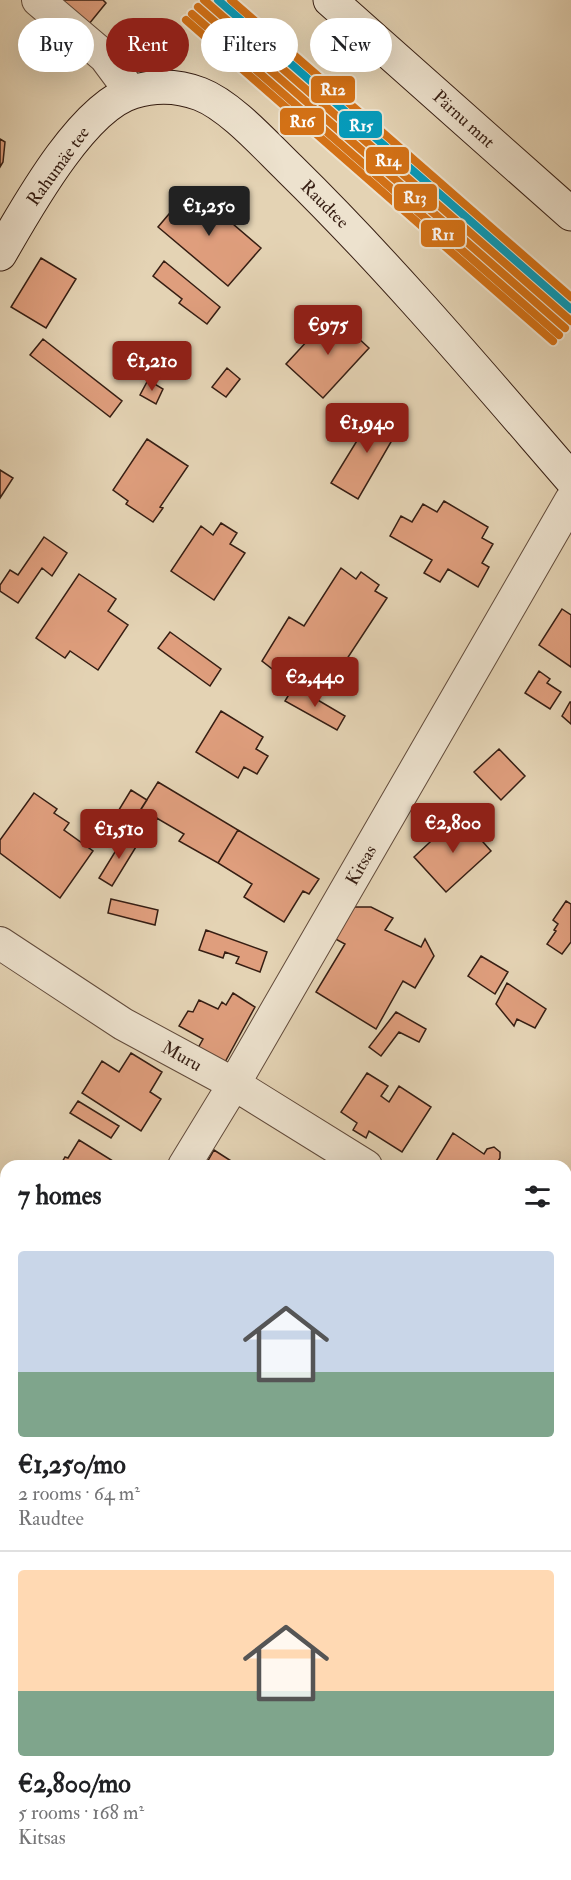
<!DOCTYPE html>
<html lang="en">
<head>
<meta charset="utf-8">
<style>
  body { margin:0; font-family:"IM FELL Double Pica",serif; background:#f6f6f6; color:#202124; height:100vh; display:flex; flex-direction:column; font-size:22px; white-space:nowrap }
  * { box-sizing:border-box; margin:0 }
  p { font-size:20px; color:#757577 }
  .icon { flex:none; width:33px; height:33px; fill:none; stroke:currentColor; stroke-width:2; stroke-linecap:round; stroke-linejoin:round }
  .map { position:relative; flex:1; overflow:hidden }
  .side { position:absolute; left:0px; top:1160px; width:572px; height:722px; display:flex; flex-direction:column; background:#fff; border-radius:18px 18px 0 0; box-shadow:0 6px 24px #0002 }
  .side>* { flex:none }
  .guide { position:absolute; left:18px; top:18px; width:536px; height:54px; display:flex; gap:12px }
  .price { position:absolute; translate:-50% -51px; padding:0 14px; border-radius:6px; background:#8f2418; color:#fff; font-size:20px; line-height:39px; filter:drop-shadow(0 2px 3px #0008) }
  .price::after { content:''; position:absolute; left:50%; top:36px; width:18px; height:14px; margin-left:-9px; background:inherit; clip-path:polygon(0 0,100% 0,50% 100%) }
  .price.on { background:#222; color:#fff }
  ul { padding:0; list-style:none }
  li { display:grid; align-content:center; gap:12px; height:318px; padding:0 18px }
  li+li { border-top:2px solid #e0e0e0 }
  li span { display:grid; place-items:center; height:186px; border-radius:6px; color:#555 }
  li>.icon { margin-inline-start:auto }
  span .icon { width:108px; height:108px; fill:#fffc; stroke-width:1 }
  li b { font-size:26px }
  h2 { display:flex; justify-content:space-between; align-items:center; height:72px; padding:0 18px; font-size:26px }
  .chip { padding:0 21px; border-radius:27px; background:#fff; box-shadow:0 6px 24px #0002; font-size:21px; line-height:54px }
  .chip.on { background:#8f2418; color:#fff }
  .map>svg:first-child { display:block }
  .green { fill:#b5bc8c; stroke:#766d50; stroke-width:1.5 }
  .building { fill:#df9e7d; stroke:#361e13; stroke-width:1.5 }
  .lines { fill:none; stroke-linecap:round; stroke-linejoin:round }
  .street-casing { stroke:#624b3b; stroke-width:34 }
  .secondary-casing { stroke:#361e13; stroke-width:35 }
  .street { stroke:#ede2ce; stroke-width:32 }
  .secondary { stroke:#ede2ce; stroke-width:33 }
  .rail-1-casing { stroke:#ede2ce; stroke-width:12 }
  .rail-2-casing { stroke:#ede2ce; stroke-width:12 }
  .rail-3-casing { stroke:#ede2ce; stroke-width:12 }
  .rail-4-casing { stroke:#ede2ce; stroke-width:12 }
  .rail-5-casing { stroke:#ede2ce; stroke-width:12 }
  .rail-6-casing { stroke:#ede2ce; stroke-width:12 }
  .rail-1 { stroke:#d37116; stroke-width:8 }
  .rail-2 { stroke:#d37116; stroke-width:8 }
  .rail-3 { stroke:#059bbb; stroke-width:8 }
  .rail-4 { stroke:#d37116; stroke-width:8 }
  .rail-5 { stroke:#d37116; stroke-width:8 }
  .rail-6 { stroke:#d37116; stroke-width:8 }
  .labels { text-anchor:middle; stroke-width:4.5; stroke-linejoin:round; paint-order:stroke }
  .street-label { font-size:18px; fill:#361e13; stroke:#ede2ce }
  .line-badge { stroke:#ede2ce; stroke-width:2 }
  .badge-label { font-size:16px; text-anchor:middle; font-weight:bold; fill:#fff }
</style>
</head>
<body>
<div class="map">
<svg width="571" height="1880" viewBox="0 0 571 1880">
  <rect width="100%" height="100%" fill="#e4d3b4"/>
  <filter id="stains"><feTurbulence type="fractalNoise" baseFrequency=".00333" numOctaves="4"/><feColorMatrix values="0 0 0 0 .2 0 0 0 0 .09 0 0 0 0 .02 0 0 0 .5 -.17"/></filter>
  <radialGradient id="worn" r=".72"><stop offset=".6" stop-color="#630" stop-opacity="0"/><stop offset="1" stop-color="#630" stop-opacity=".3"/></radialGradient>
  <path class="green" d="M0,1508L6,1518V1875H300L303,1880H0Z"/>
  <path class="building" d="M61,0H103L106,3L89,24Z
    M0,139L5,142L3,162L0,167Z
    M191,188L261,248L228,286L158,227Z
    M41,258L76,279L46,328L11,307Z
    M164,261L220,307L207,324L179,303L182,299L153,276Z
    M332,314L369,348L323,398L286,364Z
    M43,339L122,401L110,417L30,355Z
    M227,368L240,379L226,397L212,387Z
    M148,380L163,389L156,404L140,395Z
    M377,408L402,423L358,499L331,483Z
    M147,439L188,466L160,507L163,508L153,522L126,504L128,501L113,490Z
    M0,470L13,478L0,498Z
    M444,501L488,527L482,538L493,544L482,563L489,567L478,587L448,569L440,582L424,573L432,560L390,536L401,516L412,522L423,504L437,512Z
    M221,523L237,533L230,544L245,553L214,600L171,571L201,526L213,535Z
    M44,537L67,553L52,576L42,568L18,603L0,591V585L10,570L18,575Z
    M341,568L356,579L361,572L379,585L375,591L387,598L337,674L310,659L294,686L262,661L289,617L304,626Z
    M79,574L116,599L108,611L128,625L98,670L70,651L65,658L36,638Z
    M562,609L571,615V667L539,645Z
    M170,632L221,669L210,686L158,648Z
    M539,671L550,679L547,683L561,692L550,709L525,693Z
    M294,686L345,716L337,730L285,701Z
    M570,702H571V724L562,716Z
    M221,711L263,737L256,749L268,756L257,774L244,767L238,778L196,752Z
    M499,749L525,776L501,800L474,772Z
    M158,782L238,830L218,863L179,841L184,834L141,809Z
    M131,790L147,800L130,827L114,818Z
    M34,793L57,809L54,813L69,823L64,830L93,851L60,898L0,853V840Z
    M141,809L157,818L142,844L126,834Z
    M459,815L491,851L446,892L414,857Z
    M238,830L319,879L309,894L303,891L284,922L244,897L252,884L218,863Z
    M126,834L139,842L112,886L99,878Z
    M111,899L158,910L155,925L108,913Z
    M566,901L571,904V942L562,954L547,944L556,931L554,930L558,924L553,920Z
    M354,907H371L393,918L385,930L421,947L425,939L434,956L415,988L403,981L376,1029L316,992L345,944L330,936Z
    M206,930L267,952L260,972L236,963L239,957L225,952L223,958L199,950Z
    M481,956L508,972L495,994L468,976Z
    M507,983L546,1009L535,1028L517,1019L514,1026L496,1004Z
    M233,993L255,1007L224,1064L198,1048L203,1039L179,1026L188,1011L193,1012L199,1000L218,1009L222,1002L226,1005Z
    M396,1012L426,1029L419,1042L399,1032L381,1056L369,1047Z
    M131,1053L162,1072L150,1092L161,1099L141,1131L82,1093L102,1061L119,1072Z
    M367,1073L388,1086L381,1096L389,1102L399,1086L431,1107L402,1152L369,1131L366,1138L353,1130L357,1123L341,1112Z
    M78,1101L119,1126L111,1138L70,1113Z
    M453,1133L484,1154L487,1149L494,1147L500,1152V1158L497,1163L502,1166H433Z
    M79,1140L121,1166H60L65,1157L68,1158Z
    M214,1150L239,1166H205Z
    M567,1185L571,1188V1205L566,1215Z
    M571,1205V1229L566,1226V1215Z
    M567,1239L571,1242V1255L566,1264V1242Z
    M571,1724V1756L568,1757L566,1725Z
    M571,1810V1880H514L513,1875H566V1812Z"/>
  <g class="lines">
    <g class="street-casing">
      <path id="street" d="M38,0L105,57L131,92
        M0,943L123,1024L234,1084L366,1166
        M184,1166L234,1084L571,500
        M566,1289L571,1292
        M0,1451L6,1445
        M0,1508L6,1518
        M300,1875L303,1880"/>
    </g>
    <g class="secondary-casing">
      <path id="secondary" d="M330,0L571,214
        M0,254C26,209 82,107 133,92C155,85 179,86 200,94C231,106 266,146 290,169C390,267 480,374 571,479"/>
    </g>
    <use href="#street" class="street"/>
    <use href="#secondary" class="secondary"/>
    <g class="rail-1-casing">
      <path id="rail-1" d="M204,0L571,321"/>
    </g>
    <g class="rail-2-casing">
      <path id="rail-2" d="M198,7L565,328"/>
    </g>
    <g class="rail-3-casing">
      <path id="rail-3" d="M218,0L571,309"/>
    </g>
    <g class="rail-4-casing">
      <path id="rail-4" d="M192,14L559,335"/>
    </g>
    <g class="rail-5-casing">
      <path id="rail-5" d="M231,0L571,297"/>
    </g>
    <g class="rail-6-casing">
      <path id="rail-6" d="M186,20L553,341"/>
    </g>
    <use href="#rail-1" class="rail-1"/>
    <use href="#rail-2" class="rail-2"/>
    <use href="#rail-3" class="rail-3"/>
    <use href="#rail-4" class="rail-4"/>
    <use href="#rail-5" class="rail-5"/>
    <use href="#rail-6" class="rail-6"/>
  </g>
  <g class="labels">
    <g class="street-label">
      <text transform="translate(464 119) rotate(42)" y="6">Pärnu mnt</text>
      <text transform="translate(58 166) rotate(-54)" y="6">Rahumäe tee</text>
      <text transform="translate(325 204) rotate(45)" y="6">Raudtee</text>
      <text transform="translate(361 865) rotate(-60)" y="6">Kitsas</text>
      <text transform="translate(182 1056) rotate(29)" y="6">Muru</text>
    </g>
  </g>
  <g class="line-badge">
    <rect x="310" y="75" width="46" height="29" rx="6" fill="#d37116"/>
    <rect x="279" y="107" width="46" height="29" rx="6" fill="#d37116"/>
    <rect x="338" y="110" width="45" height="29" rx="6" fill="#059bbb"/>
    <rect x="365" y="146" width="45" height="29" rx="6" fill="#d37116"/>
    <rect x="393" y="183" width="45" height="29" rx="6" fill="#d37116"/>
    <rect x="420" y="219" width="46" height="29" rx="6" fill="#d37116"/>
  </g>
  <g class="badge-label">
    <text x="333" y="95">R12</text>
    <text x="302" y="127">R16</text>
    <text x="361" y="131">R15</text>
    <text x="388" y="166">R14</text>
    <text x="415" y="203">R13</text>
    <text x="443" y="240">R11</text>
  </g>
  <rect width="100%" height="100%" filter="url(#stains)"/>
  <rect width="100%" height="100%" fill="url(#worn)"/>
</svg>
<b class="price on" style="left:209px;top:237px">€1,250</b>
<b class="price" style="left:328px;top:356px">€975</b>
<b class="price" style="left:152px;top:392px">€1,210</b>
<b class="price" style="left:367px;top:454px">€1,940</b>
<b class="price" style="left:315px;top:708px">€2,440</b>
<b class="price" style="left:453px;top:854px">€2,800</b>
<b class="price" style="left:119px;top:860px">€1,510</b>
<div class="guide">
<a class="chip">Buy</a>
<a class="chip on">Rent</a>
<a class="chip">Filters</a>
<a class="chip">New</a>
</div>
<section class="side">
<h2>7 homes<svg class="icon" aria-label="filters" viewBox="0 0 24 24"><path d="M4 7h16M4 17h16"/><circle cx="9" cy="7" r="2"/><circle cx="15" cy="17" r="2"/></svg></h2>
<ul>
<li><span style="background:linear-gradient(#c9d6e8 65%,#7fa58c 0)"><svg class="icon" aria-label="home" viewBox="0 0 24 24"><path d="M3 11l9-7 9 7M6 9v11h12V9"/></svg></span><div><b>€1,250/mo</b><p>2 rooms · 64 m²</p><p>Raudtee</p></div></li>
<li><span style="background:linear-gradient(#ffd9b3 65%,#7fa58c 0)"><svg class="icon" aria-label="home" viewBox="0 0 24 24"><path d="M3 11l9-7 9 7M6 9v11h12V9"/></svg></span><div><b>€2,800/mo</b><p>5 rooms · 168 m²</p><p>Kitsas</p></div></li>
</ul>
</section>
</div>
</body>
</html>
